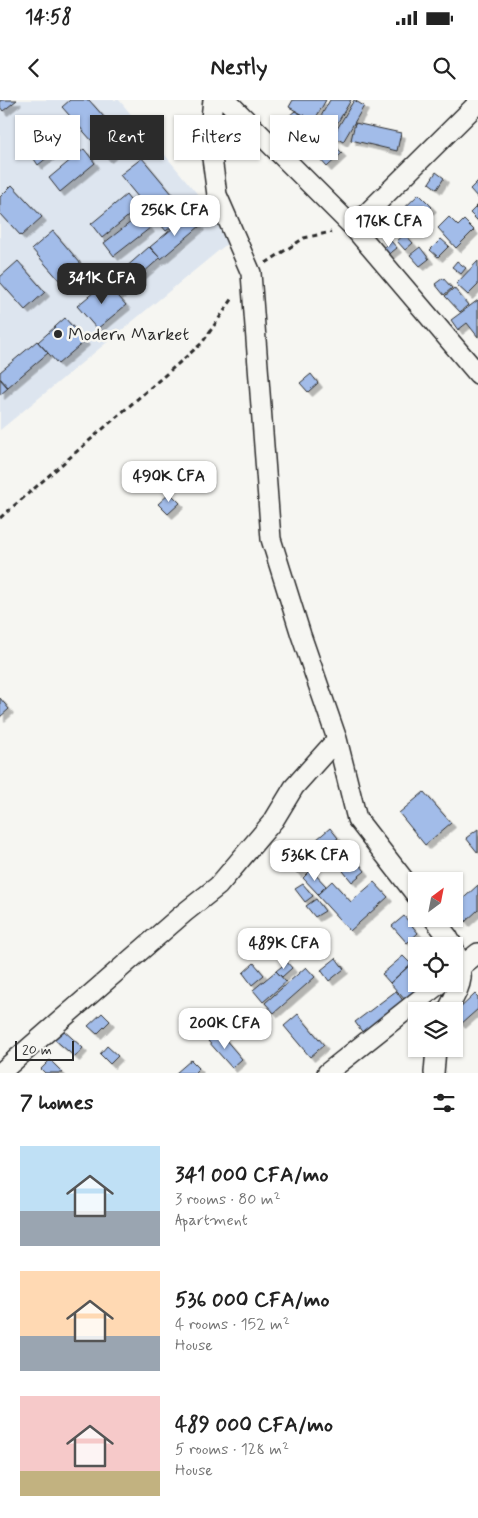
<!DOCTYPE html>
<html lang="en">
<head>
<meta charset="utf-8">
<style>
  body { margin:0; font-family:Mynerve,sans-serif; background:#f6f6f6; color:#222; height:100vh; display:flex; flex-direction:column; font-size:19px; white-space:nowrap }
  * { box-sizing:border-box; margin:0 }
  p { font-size:16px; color:#767676 }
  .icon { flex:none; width:28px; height:28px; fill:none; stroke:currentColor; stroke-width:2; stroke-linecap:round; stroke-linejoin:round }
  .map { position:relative; height:973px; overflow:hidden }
  .side { display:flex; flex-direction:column; background:#fff; flex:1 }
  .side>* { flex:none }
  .top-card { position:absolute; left:15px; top:15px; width:449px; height:45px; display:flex; gap:10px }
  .needle { width:32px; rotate:32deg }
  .buttons { position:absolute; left:408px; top:772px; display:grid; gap:10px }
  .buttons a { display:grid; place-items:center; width:55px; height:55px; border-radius:0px; background:#fff; box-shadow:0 1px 4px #0004; font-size:25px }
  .scale { position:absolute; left:15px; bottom:12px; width:59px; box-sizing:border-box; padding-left:5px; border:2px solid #2b2b2b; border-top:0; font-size:14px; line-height:18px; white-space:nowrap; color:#2b2b2b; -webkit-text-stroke:4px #f6f6f2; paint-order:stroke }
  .price { position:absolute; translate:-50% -42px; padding:0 11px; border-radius:10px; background:#fff; color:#222; font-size:16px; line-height:32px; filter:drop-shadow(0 1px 2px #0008) }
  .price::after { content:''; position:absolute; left:50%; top:30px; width:15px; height:11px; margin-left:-8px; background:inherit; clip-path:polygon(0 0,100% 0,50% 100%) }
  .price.current { background:#2b2b2b; color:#fff }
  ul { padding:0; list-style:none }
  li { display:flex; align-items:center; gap:15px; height:125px; padding:0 20px }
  li span { display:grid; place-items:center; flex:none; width:140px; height:100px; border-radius:0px; color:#555 }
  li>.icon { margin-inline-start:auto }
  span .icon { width:60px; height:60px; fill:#fffc; stroke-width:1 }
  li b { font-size:21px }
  h2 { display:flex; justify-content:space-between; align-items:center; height:60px; padding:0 20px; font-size:21px }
  .tag { padding:0 18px; border-radius:0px; background:#fff; box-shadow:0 1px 4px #0004; font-size:18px; line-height:45px }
  .tag.current { background:#2b2b2b; color:#fff }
  .status { display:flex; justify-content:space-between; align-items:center; height:35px; padding:0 25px; background:#fff; direction:ltr }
  .status svg { height:14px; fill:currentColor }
  header { display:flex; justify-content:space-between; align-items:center; height:65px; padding:0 20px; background:#fff; font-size:22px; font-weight:700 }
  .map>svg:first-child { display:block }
  .built { fill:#dde5ef }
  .building { fill:#a2bce9; stroke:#2b2b2b; filter:url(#shadow) }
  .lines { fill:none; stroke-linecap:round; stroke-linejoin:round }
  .street-casing { stroke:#2b2b2b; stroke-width:22 }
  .path { stroke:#2b2b2b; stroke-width:3; stroke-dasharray:5 4; stroke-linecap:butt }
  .street { stroke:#f6f6f2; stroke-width:19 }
  .poi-dot { fill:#2b2b2b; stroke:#f6f6f2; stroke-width:2 }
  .labels { text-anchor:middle; stroke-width:5; stroke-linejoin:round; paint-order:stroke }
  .poi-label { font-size:18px; fill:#2b2b2b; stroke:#f6f6f2; text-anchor:start }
</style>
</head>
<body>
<div class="status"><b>14:58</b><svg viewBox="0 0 49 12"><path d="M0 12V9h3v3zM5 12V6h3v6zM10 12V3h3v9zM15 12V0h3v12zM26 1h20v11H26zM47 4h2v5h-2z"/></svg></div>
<header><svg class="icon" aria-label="back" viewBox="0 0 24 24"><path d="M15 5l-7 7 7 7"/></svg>Nestly<svg class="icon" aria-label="search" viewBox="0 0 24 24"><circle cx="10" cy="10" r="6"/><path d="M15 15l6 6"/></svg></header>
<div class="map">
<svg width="478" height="973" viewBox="0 0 478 973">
  <defs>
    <filter id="shadow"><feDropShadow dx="4.5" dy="4.5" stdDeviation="0" flood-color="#0004"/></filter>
  </defs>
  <rect width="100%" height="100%" fill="#f6f6f2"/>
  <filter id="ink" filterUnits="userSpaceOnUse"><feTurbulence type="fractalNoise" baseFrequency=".02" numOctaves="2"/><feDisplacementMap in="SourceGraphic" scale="10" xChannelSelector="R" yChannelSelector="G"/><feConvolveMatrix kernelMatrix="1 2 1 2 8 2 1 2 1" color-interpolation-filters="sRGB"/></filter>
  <g filter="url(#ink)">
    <path class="built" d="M0,0H119L234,138L0,330Z"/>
    <path class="building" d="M0,0H17L3,11L0,7Z
      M70,0H89L126,42L107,58L62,7Z
      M293,0H326L314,21L289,7Z
      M330,0H351L335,27L320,18Z
      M354,0L364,6L343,42L333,36Z
      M295,11L312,21L309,28L298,36L285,19Z
      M49,17L55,25L25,49L19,41Z
      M355,23L401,33L397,51L351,40Z
      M62,33L68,41L38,65L32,56Z
      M326,36L342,53L327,67L311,49Z
      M84,49L95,63L60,92L49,78Z
      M142,58L188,113L166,131L120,75Z
      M436,72L444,78L437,89L429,83Z
      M478,81V98L470,89Z
      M12,85L42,117L21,136L0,113V97Z
      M419,94L432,107L406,132L393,119Z
      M126,95L137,109L102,138L91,124Z
      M478,105V121L470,113Z
      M190,114L200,126L161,159L150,147Z
      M140,115L150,128L114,156L104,143Z
      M449,117L458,126L464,120L474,130L456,148L438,128Z
      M53,131L87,171L82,175L75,168L60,181L32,149Z
      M405,134L413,143L405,150L397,141Z
      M441,139L449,146L438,157L430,150Z
      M391,141L397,148L387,156L382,149Z
      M149,147L160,158L118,195L108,183Z
      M420,147L429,159L420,166L410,155Z
      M18,161L45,192L25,210L0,182V177Z
      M457,161L466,168L461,174L452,167Z
      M478,161V185L468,195L456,184Z
      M443,178L452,188L444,195L435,184Z
      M106,182L126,205L97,229L77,206Z
      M454,188L468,205L460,212L445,196Z
      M478,200V237L467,223L458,230L451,220Z
      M65,218L85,241L58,264L38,242Z
      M37,241L48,253L8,287L0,278V272Z
      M311,274L318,283L308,292L300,283Z
      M0,279L8,288L0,295Z
      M170,393L180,403L168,414L158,404Z
      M0,598L9,609L0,617Z
      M424,692L451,723L425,745L399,713Z
      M330,728L338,738L297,773L289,763Z
      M478,729V753L466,738Z
      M356,760L365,771L352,782L343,771Z
      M311,770L326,786L318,794L303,778Z
      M332,781L351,802L374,782L388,797L350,831L317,795Z
      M303,784L313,796L305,802L295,789Z
      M478,785V810L465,822L454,807Z
      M454,791L462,800L454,807Z
      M316,799L325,811L315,817L306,806Z
      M404,816L418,833L407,843L392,826Z
      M403,856L411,864L390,883L382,874Z
      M336,858L344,869L329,881L321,870Z
      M287,862L292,868L282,877L276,871Z
      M254,863L264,875L252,885L243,873Z
      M412,863L416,869V884H425L406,901L390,883Z
      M306,867L315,877L274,913L265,903Z
      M276,871L286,882L263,902L253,890Z
      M396,891L404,902L363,933L355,922Z
      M475,894L478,897V909L461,924L454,916V914Z
      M102,913L110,921L97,934L88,926Z
      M298,914L324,945L310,957L284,926Z
      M62,929L83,948L75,957L54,939Z
      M219,932L242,959L232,968L208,941Z
      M107,946L118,956L110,964L100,954Z
      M50,960L63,973H45L41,969Z
      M191,960L199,968L194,973H176Z"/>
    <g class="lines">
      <g class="street-casing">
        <path id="street" d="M213,0L209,36L217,95L251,173L271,439L301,535L337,639L357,719L416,795
          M226,0L353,127L478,274
          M353,127L478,3
          M434,819L448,837L453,846
          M454,872L478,853
          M447,911C461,884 467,878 454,849
          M0,973L184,813L218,786L274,720L294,687L337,639
          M327,973L439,884
          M434,973L436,949"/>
      </g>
      <path class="path" d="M266,163L304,138L331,132
        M0,418L202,243L233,198"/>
      <use href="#street" class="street"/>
    </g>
  </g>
  <circle class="poi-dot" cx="58" cy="234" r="5"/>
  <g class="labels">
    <g class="poi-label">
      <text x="68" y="240">Modern Market</text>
    </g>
  </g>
</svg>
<div class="buttons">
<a><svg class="needle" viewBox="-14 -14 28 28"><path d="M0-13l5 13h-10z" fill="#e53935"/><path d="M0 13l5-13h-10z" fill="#767676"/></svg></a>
<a><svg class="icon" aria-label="locate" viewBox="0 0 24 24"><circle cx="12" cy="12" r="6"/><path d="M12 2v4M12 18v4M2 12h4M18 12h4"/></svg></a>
<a><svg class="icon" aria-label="layers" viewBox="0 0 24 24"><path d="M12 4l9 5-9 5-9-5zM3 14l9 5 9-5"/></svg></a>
</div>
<div class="scale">20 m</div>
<b class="price" style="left:175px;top:137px">256K CFA</b>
<b class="price" style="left:389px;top:148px">176K CFA</b>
<b class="price current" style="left:102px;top:205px">341K CFA</b>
<b class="price" style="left:169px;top:403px">490K CFA</b>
<b class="price" style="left:315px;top:782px">536K CFA</b>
<b class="price" style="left:284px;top:870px">489K CFA</b>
<b class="price" style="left:225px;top:950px">200K CFA</b>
<div class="top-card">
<a class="tag">Buy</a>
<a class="tag current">Rent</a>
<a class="tag">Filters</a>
<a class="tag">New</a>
</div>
</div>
<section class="side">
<h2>7 homes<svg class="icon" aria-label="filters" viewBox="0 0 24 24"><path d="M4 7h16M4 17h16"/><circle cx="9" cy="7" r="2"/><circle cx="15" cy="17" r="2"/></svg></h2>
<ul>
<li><span style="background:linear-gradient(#bfe0f5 65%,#9aa5b1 0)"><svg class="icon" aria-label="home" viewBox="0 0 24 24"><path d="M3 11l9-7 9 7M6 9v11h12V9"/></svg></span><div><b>341 000 CFA/mo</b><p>3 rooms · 80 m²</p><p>Apartment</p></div></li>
<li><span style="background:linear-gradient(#ffd9b3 65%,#9aa5b1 0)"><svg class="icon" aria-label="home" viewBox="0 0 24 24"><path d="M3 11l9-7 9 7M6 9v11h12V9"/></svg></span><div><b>536 000 CFA/mo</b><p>4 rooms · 152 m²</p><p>House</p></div></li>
<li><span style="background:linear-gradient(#f6c9c9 75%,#c2b280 0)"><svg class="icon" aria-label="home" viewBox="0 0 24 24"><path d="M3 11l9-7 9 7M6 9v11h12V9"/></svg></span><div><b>489 000 CFA/mo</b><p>5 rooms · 128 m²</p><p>House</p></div></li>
</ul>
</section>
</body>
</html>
